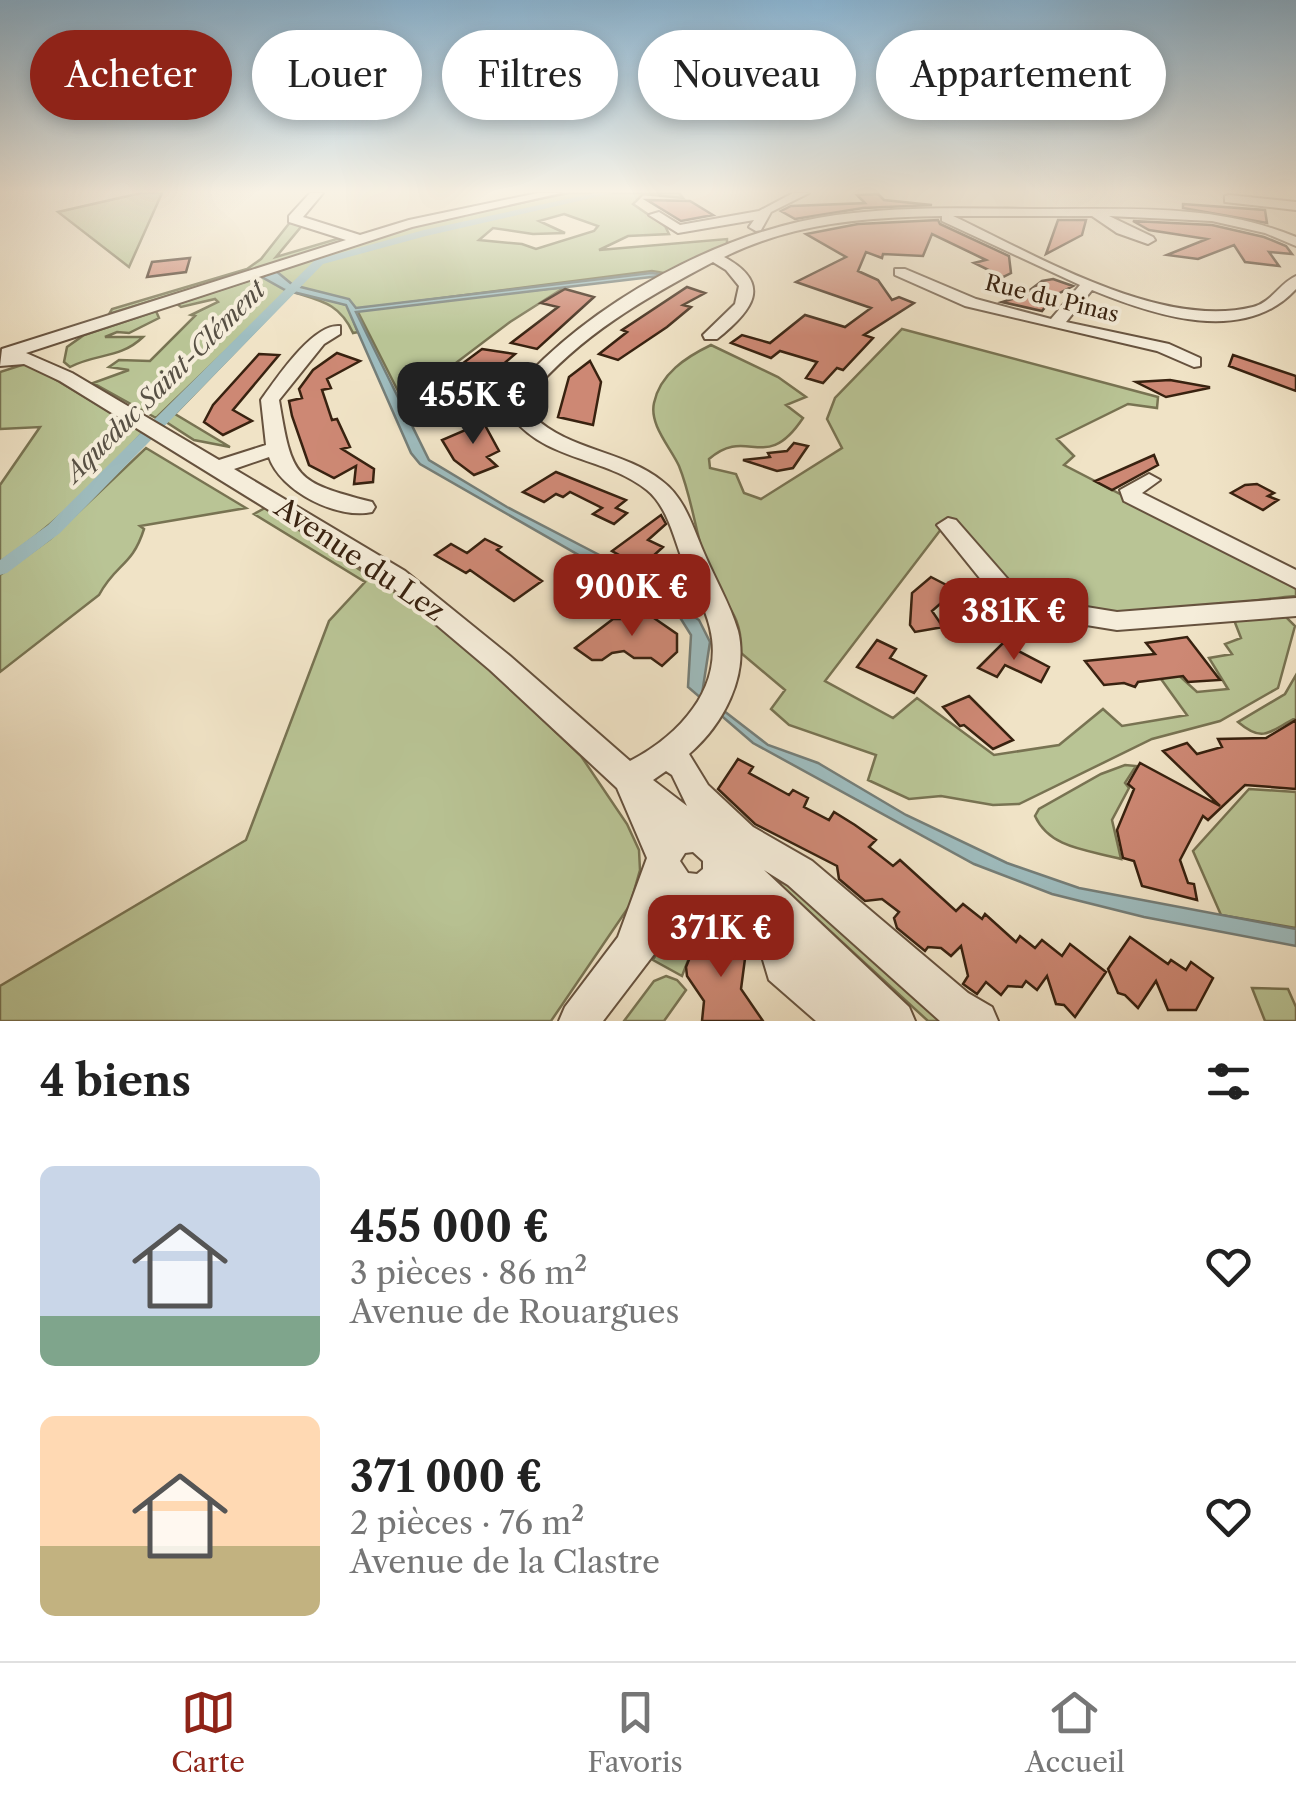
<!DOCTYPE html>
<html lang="fr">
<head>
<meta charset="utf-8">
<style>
  body { margin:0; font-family:"Libre Caslon Text",serif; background:#f6f6f6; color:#222; height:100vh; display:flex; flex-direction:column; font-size:38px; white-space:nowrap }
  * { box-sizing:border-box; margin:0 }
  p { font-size:32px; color:#767676 }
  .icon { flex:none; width:55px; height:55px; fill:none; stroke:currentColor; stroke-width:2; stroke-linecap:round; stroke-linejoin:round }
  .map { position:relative; height:1021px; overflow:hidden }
  .details { display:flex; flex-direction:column; background:#fff; flex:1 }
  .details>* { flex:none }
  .top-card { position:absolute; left:30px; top:30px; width:1238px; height:90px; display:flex; gap:20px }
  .price { position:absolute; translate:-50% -85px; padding:0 22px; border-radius:20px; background:#8f2418; color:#fff; font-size:32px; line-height:65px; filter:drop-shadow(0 2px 5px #0008) }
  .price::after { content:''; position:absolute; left:50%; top:60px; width:30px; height:22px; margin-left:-15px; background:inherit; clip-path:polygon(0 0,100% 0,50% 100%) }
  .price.active { background:#222; color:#fff }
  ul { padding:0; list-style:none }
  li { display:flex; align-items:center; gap:30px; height:250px; padding:0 40px }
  li span { display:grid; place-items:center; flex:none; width:280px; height:200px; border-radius:15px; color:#555 }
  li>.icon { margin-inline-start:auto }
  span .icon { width:120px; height:120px; fill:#fffc; stroke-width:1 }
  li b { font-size:42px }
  h2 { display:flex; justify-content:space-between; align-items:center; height:120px; padding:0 40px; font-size:42px }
  .pill { padding:0 35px; border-radius:45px; background:#fff; box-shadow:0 5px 15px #0003; font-size:35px; line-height:90px }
  .pill.active { background:#8f2418; color:#fff }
  .dock { display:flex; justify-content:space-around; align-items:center; height:140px; border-top:2px solid #e0e0e0; background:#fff; font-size:28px; color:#767676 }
  .dock a { display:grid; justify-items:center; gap:5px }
  .dock .active { color:#8f2418 }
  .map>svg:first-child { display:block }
  .green { fill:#b9c495; stroke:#787352; stroke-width:2.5; fill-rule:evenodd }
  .water { fill:#9ebcbe; stroke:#757e78; stroke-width:2.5 }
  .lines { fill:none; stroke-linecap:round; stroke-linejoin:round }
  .canal { fill:#9ebcbe; fill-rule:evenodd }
  .building { fill:#cd8874; stroke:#382210; stroke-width:2.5 }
  .minor-casing { stroke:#66523e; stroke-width:4 }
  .minor { fill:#f5edda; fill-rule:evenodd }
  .labels { text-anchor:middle; stroke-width:8; stroke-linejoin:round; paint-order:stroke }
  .far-street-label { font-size:22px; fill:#382210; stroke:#f5edda }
  .far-water-label { font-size:25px; font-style:italic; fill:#575044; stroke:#f5edda }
  .street-label { font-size:28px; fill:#382210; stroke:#f5edda }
</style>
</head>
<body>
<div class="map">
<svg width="1296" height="1021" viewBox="0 0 1296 1021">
  <rect width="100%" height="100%" fill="#f0e3c6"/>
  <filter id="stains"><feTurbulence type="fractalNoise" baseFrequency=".002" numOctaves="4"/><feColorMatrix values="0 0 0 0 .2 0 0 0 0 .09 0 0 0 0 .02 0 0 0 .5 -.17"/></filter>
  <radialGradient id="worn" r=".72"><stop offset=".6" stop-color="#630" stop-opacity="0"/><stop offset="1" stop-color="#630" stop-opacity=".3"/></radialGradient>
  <path class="green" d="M141,193H162L129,267L58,212Z
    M569,193H679L683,198L643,194L633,204L665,226L669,234L628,236L599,250L727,239V245L670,274L652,271L372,307L565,287L510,322L407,400L402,399L357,310L361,308L355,309L349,300L293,286L156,418L93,383L129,370L109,367L119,360L150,361L195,316L191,315L218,302L215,299L181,307L177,304L427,222ZM564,214L598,226L594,231L536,249L522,244L479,240L493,228L533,234L565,233L539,221Z
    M291,221L305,222L276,257L340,238L347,241L109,314L112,309L247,269L261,259Z
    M287,292H301L347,305L358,332L353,333C340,304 322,301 293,292L175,414L230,447L194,440L163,420Z
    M156,311L159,318L129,333L117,332L105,337H143C120,359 97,353 70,367L64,362L67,347L84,335Z
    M902,329L1158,397L1157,408L1128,404L1057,439L1074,456L1064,465L1296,585V596C1216,603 1094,633 1022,589C994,571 970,546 945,524L825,681L893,718L917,698L994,755L1059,745L1103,709L1122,726L1187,715L1156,672L1172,669L1197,692L1228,689L1209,658L1232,654L1225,644L1241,638L1234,620L1284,615L1295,626L1278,688L1220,721L1152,739L1019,804L993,805L941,796L909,799L868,780L876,755L789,725L771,709L785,690L741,653C743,609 718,601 706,563C695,531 692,498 679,466C671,448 649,425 654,403C660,374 686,357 711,345L778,377L806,397L786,405L803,418C765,475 748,425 709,459L710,468L736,474L744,493L761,499L842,448L827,419L835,398Z
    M28,363L143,432C99,480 54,526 0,562V485L40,427L0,429V372Z
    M146,448L246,508L140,526L144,529C132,567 116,563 99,595L0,672V575L50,539Z
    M265,508L440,622L581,756L627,824L639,850L640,870L630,905L551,1021H0V986L246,840L329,621L365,582L254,514Z
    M1296,675V718C1269,731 1264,744 1238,722L1285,694Z
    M1125,765L1136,766L1125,783L1129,788L1112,820L1121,859C1089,850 1050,849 1035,816L1039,809L1101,774Z
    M1249,789L1296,792V928L1221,915L1193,851Z
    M782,875L946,1021H928L780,885Z
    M712,908H726L741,937L689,939L694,945L682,976L653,960C665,936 687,917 712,908Z
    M666,976L677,980L686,990L664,1021H624L654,981Z
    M1252,988L1288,989L1296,1007V1021H1265Z"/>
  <path class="water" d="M276,271L293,285L349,299L356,308L651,273L668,275L356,312L429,460L507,507L609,560L699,620L710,642L702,694L768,745L818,763L906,815L1007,863L1079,888L1296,929V946L1144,917L1052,894L974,864L753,743L688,687L691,635L676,611L420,464L411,453L346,305L285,290L260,276Z"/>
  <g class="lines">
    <path class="canal" d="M595,193H613L426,236L323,264L60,533L7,573L0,575V560L48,525L315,260L424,230Z"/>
  </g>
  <path class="building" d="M878,194L884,200L932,205L863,208L795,219L781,211L791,206L865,203L857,195Z
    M647,200L690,201L713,215L681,221Z
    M1183,204L1265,210L1267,223L1183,208Z
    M938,220L940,224L1009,256L1011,273L1003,277L974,263L986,260L932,234L923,256L883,254L882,258L866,252L858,271L878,280L892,300L899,297L914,303L864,335L873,338L843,370L837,368L823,383L806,378L817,362L780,351L771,358L731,343L742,335L770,343L805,315L845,327L871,308L796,282L846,257L806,234L858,224Z
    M1058,220H1086L1082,235L1046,254Z
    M1133,221L1212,225L1264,237L1286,246L1292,254L1269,252L1279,266L1245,262L1234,245L1198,259L1167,255L1207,239L1149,230Z
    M190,258L186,272L147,277L152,262Z
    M1053,279L1073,286L1054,296L1042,311L1002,302L1022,296L1042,281Z
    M687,287L705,293L683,305L691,307L667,327L618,360L599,354L627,332L622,330Z
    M565,289L594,297L537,349L511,343L558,307L541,303Z
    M482,349L515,354L493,373L483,371L462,421L452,404H430L443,378Z
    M337,353L360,361L327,379L331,388L322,390L332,420L337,419L350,447L342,449L374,469L373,482L354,484L356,466L334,478L309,465L292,416L289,401L302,398L299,389L313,370Z
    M259,354L279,355L233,410L252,421L223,435L204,422L213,405Z
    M1233,355L1296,376V391L1229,366Z
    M590,361L601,382L593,425L558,417L569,377Z
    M1170,380L1209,387V388L1166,397L1136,382Z
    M480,416L499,451L487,457L497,466L474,475L454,460L442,440L468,429L463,421Z
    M794,443L808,446L793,468L777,471L743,460L770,457L768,453L787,451Z
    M1154,455L1158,465L1112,490L1095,481Z
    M556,472L626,500L616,508L627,513L614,524L593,514L602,508L570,492L563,497L556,494L544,502L523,492Z
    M1257,484L1274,493L1268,496L1278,500L1263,510L1231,493L1245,485Z
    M661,515L666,524L648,540L663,547L641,567L612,551Z
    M485,539L501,547L497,550L542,581L514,601L470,570L466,573L435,555L451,544L467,553Z
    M931,577L956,590L932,611L943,627L915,632L910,625L912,593Z
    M638,607L677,634V652L662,666L651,658H634L624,651L612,653L602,660H592L575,648L613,619H621Z
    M1187,637L1220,680L1188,682L1183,676L1138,682L1135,687L1124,683L1104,685L1085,661L1155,654L1146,643Z
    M877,640L896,649L890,658L926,676L914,693L857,667Z
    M1003,643L1049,667L1041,682L1005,665L997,677L978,668Z
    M969,696L1013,740L993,749L964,725L960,726L943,707Z
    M1296,720V789L1245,785L1208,820L1203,816L1180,860L1188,883L1194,884L1197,900L1142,886L1134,861L1123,858L1117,830L1134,789L1128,784L1140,763L1220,806L1163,751L1187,743L1197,754L1222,747L1218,739L1266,738Z
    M738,759L753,767L749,773L789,795L793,790L808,798L804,807L829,820L834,812L855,825L876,840L869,847L893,866L900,860L956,911L963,904L982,919L985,914L1016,942L1020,936L1035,948L1042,940L1062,956L1070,944L1106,972L1075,1017L1064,1005L1056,1004L1047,976L1037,990L1026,981L1022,987L1008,986L1001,995L986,982L977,994L963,984L968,976L961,946L951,956L941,948L928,947L925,951L897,928L894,918L899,912L882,899L865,901L839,879L837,866L755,824L718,789Z
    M736,937L746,951L741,989L763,1021H702L704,1001L687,976L686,967L697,940Z
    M1130,937L1168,964L1171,960L1186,970L1191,962L1213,978L1196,1010H1168L1156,981L1138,1008L1125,995L1118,993L1108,969Z"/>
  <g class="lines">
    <g class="minor-casing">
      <path id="minor" d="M310,193H323L303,217L360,235L409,220L538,193H561L412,227L26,353L72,373L219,460L266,445L261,400C276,379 313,323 340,326V334L324,344L279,400C292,478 294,482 372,502L375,507L372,512C338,520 280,491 269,457L234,469L405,571L510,656L630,761C678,736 725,688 710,628C705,606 693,585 684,564C674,539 668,507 647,490C606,457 547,461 513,418L514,390C591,302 720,231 836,215C909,205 983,209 1056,209C1138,209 1219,205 1296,237V246L1265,233L1212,221L1109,216L1153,237L1155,240L1148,244L1117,233L1092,216H953C1036,255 1160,330 1253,307C1272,302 1280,283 1296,276V289C1244,346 1153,315 1092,290L1066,322L1169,344L1200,358V366L1194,367L1157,351L965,306L895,275V269H905L976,299L1051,319L1080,285L942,221V216C867,217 792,223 724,257C774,284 752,311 717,339H705L703,335L735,304L739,286L726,270L713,262C645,298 580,335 530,395L533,416C569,451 623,450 662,481C685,498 693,528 704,553C715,579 730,604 738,631C749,676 723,725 689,754L708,785L753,827L812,861L968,993L992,1007L998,1021H940L788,885L764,870L909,1007L915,1021H816L769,980L758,943L766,927L726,910L709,907L661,945L603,1021H559L565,1007L618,937L647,858L617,788L490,670L387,583L60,381L24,364L0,366L2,349L346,240L289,222V216ZM666,771L672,775L687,806L653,780ZM693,852L703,861V869L697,874L688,873L680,861L685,853Z
        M793,193H809L771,212L761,230L756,231L749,227L754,220L678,233L649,215L659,212L680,225L759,211Z
        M1229,195L1296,202V210L1225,202V196Z
        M1149,474L1160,480L1142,493L1296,570V588L1124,501L1120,490Z
        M948,518L956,520L1012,584L1019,601L1031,598L1117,612L1296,598V616L1117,630L1031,616L1009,621L1000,618L991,592L937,525Z"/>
    </g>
    <use href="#minor" class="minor"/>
  </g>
  <linearGradient id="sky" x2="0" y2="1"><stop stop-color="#8ab7d7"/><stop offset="0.57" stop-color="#f8f2e5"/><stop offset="1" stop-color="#f8f2e5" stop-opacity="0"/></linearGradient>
  <rect width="1296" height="336" fill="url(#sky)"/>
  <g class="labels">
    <g class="far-street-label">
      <text transform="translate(1052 298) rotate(14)" y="8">Rue du Pinas</text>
    </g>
    <g class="far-water-label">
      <text transform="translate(165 381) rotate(-45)" y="9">Aqueduc Saint-Clément</text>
    </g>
    <g class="street-label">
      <text transform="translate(360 559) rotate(34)" y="10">Avenue du Lez</text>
    </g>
  </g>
  <rect width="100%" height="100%" filter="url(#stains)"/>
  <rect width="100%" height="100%" fill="url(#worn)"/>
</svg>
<b class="price active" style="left:473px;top:447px">455K €</b>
<b class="price" style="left:632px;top:639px">900K €</b>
<b class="price" style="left:1014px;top:663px">381K €</b>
<b class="price" style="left:721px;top:980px">371K €</b>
<div class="top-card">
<a class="pill active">Acheter</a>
<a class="pill">Louer</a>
<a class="pill">Filtres</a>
<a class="pill">Nouveau</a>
<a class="pill">Appartement</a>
</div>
</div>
<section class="details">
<h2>4 biens<svg class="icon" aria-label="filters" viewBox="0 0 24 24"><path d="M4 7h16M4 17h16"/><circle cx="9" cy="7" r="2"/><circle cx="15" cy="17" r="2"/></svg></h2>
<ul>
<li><span style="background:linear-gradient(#c9d6e8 75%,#7fa58c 0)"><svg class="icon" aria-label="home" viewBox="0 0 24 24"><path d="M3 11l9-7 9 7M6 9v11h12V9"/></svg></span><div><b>455 000 €</b><p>3 pièces · 86 m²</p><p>Avenue de Rouargues</p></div><svg class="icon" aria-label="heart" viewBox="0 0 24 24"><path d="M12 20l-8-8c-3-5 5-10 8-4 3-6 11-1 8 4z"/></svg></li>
<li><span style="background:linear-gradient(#ffd9b3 65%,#c2b280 0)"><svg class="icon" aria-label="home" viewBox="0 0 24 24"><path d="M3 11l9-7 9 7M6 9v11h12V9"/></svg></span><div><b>371 000 €</b><p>2 pièces · 76 m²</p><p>Avenue de la Clastre</p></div><svg class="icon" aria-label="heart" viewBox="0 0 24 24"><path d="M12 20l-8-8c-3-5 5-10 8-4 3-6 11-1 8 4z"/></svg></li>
</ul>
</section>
<nav class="dock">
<a class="active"><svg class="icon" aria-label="map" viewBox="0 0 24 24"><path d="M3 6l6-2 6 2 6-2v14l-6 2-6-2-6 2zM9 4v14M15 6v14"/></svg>Carte</a>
<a><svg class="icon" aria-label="saved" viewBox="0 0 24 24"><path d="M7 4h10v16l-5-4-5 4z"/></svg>Favoris</a>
<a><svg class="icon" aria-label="home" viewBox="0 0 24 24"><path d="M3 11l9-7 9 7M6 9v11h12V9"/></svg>Accueil</a>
</nav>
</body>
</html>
